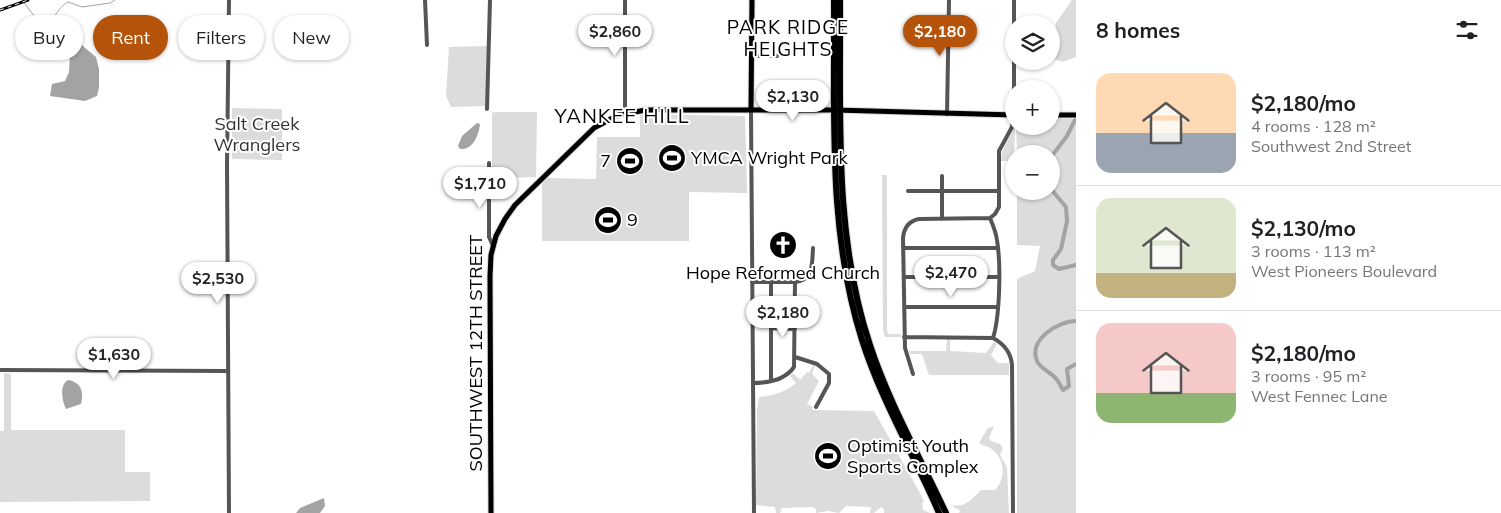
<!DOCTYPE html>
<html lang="en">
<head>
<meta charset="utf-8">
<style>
  body { margin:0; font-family:Mulish,sans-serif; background:#f2f2f2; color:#202124; height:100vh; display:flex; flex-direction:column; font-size:19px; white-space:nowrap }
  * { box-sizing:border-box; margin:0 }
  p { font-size:16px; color:#757577 }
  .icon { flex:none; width:28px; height:28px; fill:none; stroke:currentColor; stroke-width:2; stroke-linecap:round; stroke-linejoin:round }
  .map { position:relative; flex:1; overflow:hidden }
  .panel { display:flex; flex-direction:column; background:#fff; width:425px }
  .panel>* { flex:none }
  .hud { position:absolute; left:15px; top:15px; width:475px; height:45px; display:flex; gap:10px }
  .buttons { position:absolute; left:1005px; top:15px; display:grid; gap:10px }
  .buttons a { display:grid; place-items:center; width:55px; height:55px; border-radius:50%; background:#fff; box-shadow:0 1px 4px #0004; font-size:25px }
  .price { position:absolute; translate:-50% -42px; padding:0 11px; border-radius:18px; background:#fff; color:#222; font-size:16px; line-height:32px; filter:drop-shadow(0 1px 2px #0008) }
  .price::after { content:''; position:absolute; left:50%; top:30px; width:15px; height:11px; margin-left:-8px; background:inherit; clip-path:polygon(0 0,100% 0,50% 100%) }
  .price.active { background:#b45309; color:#fff }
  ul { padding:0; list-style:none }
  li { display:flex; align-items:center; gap:15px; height:125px; padding:0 20px }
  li+li { border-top:1px solid #e0e0e0 }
  li span { display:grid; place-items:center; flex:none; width:140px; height:100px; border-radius:15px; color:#555 }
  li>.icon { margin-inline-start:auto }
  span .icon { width:60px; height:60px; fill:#fffc; stroke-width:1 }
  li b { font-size:21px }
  h2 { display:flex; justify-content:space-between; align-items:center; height:60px; padding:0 20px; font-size:21px }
  .chip { padding:0 18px; border-radius:22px; background:#fff; box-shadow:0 1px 4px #0004; font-size:18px; line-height:45px }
  .chip.active { background:#b45309; color:#fff }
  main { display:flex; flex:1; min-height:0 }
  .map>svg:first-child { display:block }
  .green { fill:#dcdcdc }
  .water { fill:#a3a3a3 }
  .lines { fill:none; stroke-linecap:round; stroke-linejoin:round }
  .stream { stroke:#a3a3a3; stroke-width:1 }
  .river { stroke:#a3a3a3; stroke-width:4 }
  .major-casing { stroke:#dbdbdb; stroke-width:7 }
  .highway-casing { stroke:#dbdbdb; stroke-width:8 }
  .minor { stroke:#555; stroke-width:4 }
  .major { stroke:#000; stroke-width:5 }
  .highway { stroke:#000; stroke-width:6 }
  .rail-casing { stroke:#000; stroke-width:3 }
  .rail { stroke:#fff; stroke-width:1; stroke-dasharray:4; stroke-linecap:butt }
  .labels { text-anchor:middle; stroke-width:4; stroke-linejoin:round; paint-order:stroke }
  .park-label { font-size:18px; fill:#333; stroke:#fff }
  .poi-label { font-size:18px; fill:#000; stroke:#fff; text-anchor:start }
  .street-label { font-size:18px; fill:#000; stroke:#fff }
  .neighbourhood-label { font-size:19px; letter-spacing:1px; fill:#000; stroke:#fff }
  .quarter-label { font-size:20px; letter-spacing:1px; fill:#000; stroke:#fff }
</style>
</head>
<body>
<main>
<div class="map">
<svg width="1076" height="513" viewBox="0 0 1076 513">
  <rect width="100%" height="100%" fill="#fff"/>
  <path class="green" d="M1072,0H1076V57L1062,62L1052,58L1051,50L1056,23Z
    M487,46L486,106L451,107L446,96L449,47Z
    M232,108L282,109V160L232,159Z
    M495,112H537L536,177L492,178V113Z
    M640,114L745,116L747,193L689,192V241H542V182L547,178L596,179L597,137H640Z
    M1051,117L1076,119V513H1017V279L1035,271L1040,246L1017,245V191H1051V154H1017L1016,126H1051Z
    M1015,126L1014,161H1001L1002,152Z
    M882,175H887V331L889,334H901V337H885L883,331Z
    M947,339H950V351L986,353L994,342L997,344L991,355L998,363H1009V375H929L922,354H910L909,351H946Z
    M813,365L815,366L812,374L819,381L807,404L813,407L812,410L874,411L920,493L924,502L922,503L923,510L930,513H884V509L881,507L874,513H870L871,507L846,506L839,513L828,511L816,513V509L812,507L782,508L780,513H776L775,507L756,505L757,409L759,397C773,396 785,392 796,383L790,376L793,373L800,380L807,372L809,373Z
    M4,373L11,374V430H125V472H150V501L0,502V431H4Z
    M994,426L989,438L991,441L1000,444L1003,448L1000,455L1007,467L1009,513H959L960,510L955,508L952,505C965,508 972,499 981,490H995C1005,480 1006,461 993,450C989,446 983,446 979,443L987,429Z"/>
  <path class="water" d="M65,24L84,47L96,57L99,69V88L97,96L85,101L50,96L52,84L65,81L69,72L70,53L59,41L58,36Z
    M477,123L480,124C479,135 473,150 460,149L458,146L462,136Z
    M68,380C81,382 84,391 81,404L66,409C62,401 59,385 68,380Z
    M324,498L325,506L320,513H296L300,508Z"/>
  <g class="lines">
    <path class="stream" d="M22,0L38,21L47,23C56,18 58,7 68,2L82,7L110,3L115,0"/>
    <path class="river" d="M1051,157L1067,136L1076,118
      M1051,189L1066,207L1067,221L1061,249L1053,260V265L1059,269L1076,265
      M1076,321C1059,321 1028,339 1037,361C1041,370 1052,372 1057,380C1060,383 1061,387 1063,390L1069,386L1067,369L1076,364"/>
    <g class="major-casing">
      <path id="major" d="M751,110L752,0
        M1051,115H1076
        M491,513L490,276L491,255L496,236L505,219L515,205L594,128L618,115L646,110H835L1014,115"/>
    </g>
    <g class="highway-casing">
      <path id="highway" d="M834,0C835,113 827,230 862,340C881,400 914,455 939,513
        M840,0C841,115 833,234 870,345C889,403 920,457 946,513"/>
    </g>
    <path class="minor" d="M229,0L227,166L229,513
      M425,0L427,45
      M625,0V113
      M1014,24V0
      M752,56H777
      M1014,89V61
      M487,109L490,0
      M751,110L754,513
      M947,114L949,0
      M489,163V237L493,246
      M942,176V219
      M908,191H999
      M903,248H998
      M904,277H998
      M752,282H795
      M904,307H998
      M771,328L795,329
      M904,337L993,338
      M795,357L817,364L829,374V383L816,407
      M0,370L228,371
      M913,374L905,348L903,238C904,228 908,221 919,219L990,218
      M771,381V283
      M753,383C768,383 785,380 794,367L795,282C814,280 812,263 813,248
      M1013,513L1012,365C1011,352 1004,344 993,338C1000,316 1001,264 997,240C996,233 993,225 990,218L995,214L999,207V151L1012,127L1014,94"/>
    <use href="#major" class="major"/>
    <use href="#highway" class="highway"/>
    <g class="rail-casing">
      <path id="rail" d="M0,10L28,0"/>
    </g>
    <use href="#rail" class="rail"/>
  </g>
  <defs>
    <g id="stadium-disc" transform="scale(1.4375)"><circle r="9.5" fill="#000" stroke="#fff"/><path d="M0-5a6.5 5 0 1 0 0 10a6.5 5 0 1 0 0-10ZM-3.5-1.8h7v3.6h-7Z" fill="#fff"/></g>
    <g id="church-disc" transform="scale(1.4375)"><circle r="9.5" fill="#000" stroke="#fff"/><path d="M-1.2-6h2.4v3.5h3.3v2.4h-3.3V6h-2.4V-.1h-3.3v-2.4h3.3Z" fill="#fff"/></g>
  </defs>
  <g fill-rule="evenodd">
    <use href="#stadium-disc" x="672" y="158"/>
    <use href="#stadium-disc" x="630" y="161"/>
    <use href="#stadium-disc" x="608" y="220"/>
    <use href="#church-disc" x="783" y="245"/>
    <use href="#stadium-disc" x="828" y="456"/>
  </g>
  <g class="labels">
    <g class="park-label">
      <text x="257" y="130">Salt Creek<tspan x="257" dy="21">Wranglers</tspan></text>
    </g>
    <g class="poi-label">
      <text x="691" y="164">YMCA Wright Park</text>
      <text x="611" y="167" text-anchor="end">7</text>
      <text x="627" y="226">9</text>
      <text x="783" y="279" text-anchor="middle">Hope Reformed Church</text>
      <text x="847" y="452">Optimist Youth<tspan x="847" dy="21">Sports Complex</tspan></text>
    </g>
    <g class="street-label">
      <text transform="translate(476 353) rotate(-90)" y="6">SOUTHWEST 12TH STREET</text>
    </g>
    <g class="neighbourhood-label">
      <text x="788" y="34">PARK RIDGE<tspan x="788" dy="22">HEIGHTS</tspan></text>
    </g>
    <g class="quarter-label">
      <text x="622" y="123">YANKEE HILL</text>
    </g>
  </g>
</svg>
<div class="buttons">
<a><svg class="icon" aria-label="layers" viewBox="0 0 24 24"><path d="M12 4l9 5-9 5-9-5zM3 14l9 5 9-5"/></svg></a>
<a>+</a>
<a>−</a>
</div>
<b class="price" style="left:615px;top:57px">$2,860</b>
<b class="price active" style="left:940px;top:57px">$2,180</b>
<b class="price" style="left:793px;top:122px">$2,130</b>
<b class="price" style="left:480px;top:209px">$1,710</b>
<b class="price" style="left:951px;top:298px">$2,470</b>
<b class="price" style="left:218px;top:304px">$2,530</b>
<b class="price" style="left:783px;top:338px">$2,180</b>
<b class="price" style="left:114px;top:380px">$1,630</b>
<div class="hud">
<a class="chip">Buy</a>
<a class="chip active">Rent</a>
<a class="chip">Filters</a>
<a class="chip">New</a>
</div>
</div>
<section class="panel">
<h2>8 homes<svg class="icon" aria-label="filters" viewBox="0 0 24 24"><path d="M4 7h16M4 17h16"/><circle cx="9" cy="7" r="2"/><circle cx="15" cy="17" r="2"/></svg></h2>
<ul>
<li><span style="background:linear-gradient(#ffd9b3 60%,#9aa5b1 0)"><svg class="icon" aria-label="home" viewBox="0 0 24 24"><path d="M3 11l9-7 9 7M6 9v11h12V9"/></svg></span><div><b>$2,180/mo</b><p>4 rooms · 128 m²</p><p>Southwest 2nd Street</p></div></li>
<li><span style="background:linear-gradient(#dfe7d0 75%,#c2b280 0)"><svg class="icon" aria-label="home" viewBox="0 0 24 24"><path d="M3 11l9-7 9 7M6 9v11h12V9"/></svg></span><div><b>$2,130/mo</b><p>3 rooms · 113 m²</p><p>West Pioneers Boulevard</p></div></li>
<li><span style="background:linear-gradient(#f6c9c9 70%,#8fb573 0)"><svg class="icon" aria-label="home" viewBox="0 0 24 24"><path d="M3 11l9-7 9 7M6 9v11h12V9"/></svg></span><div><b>$2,180/mo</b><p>3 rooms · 95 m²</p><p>West Fennec Lane</p></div></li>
</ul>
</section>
</main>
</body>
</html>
